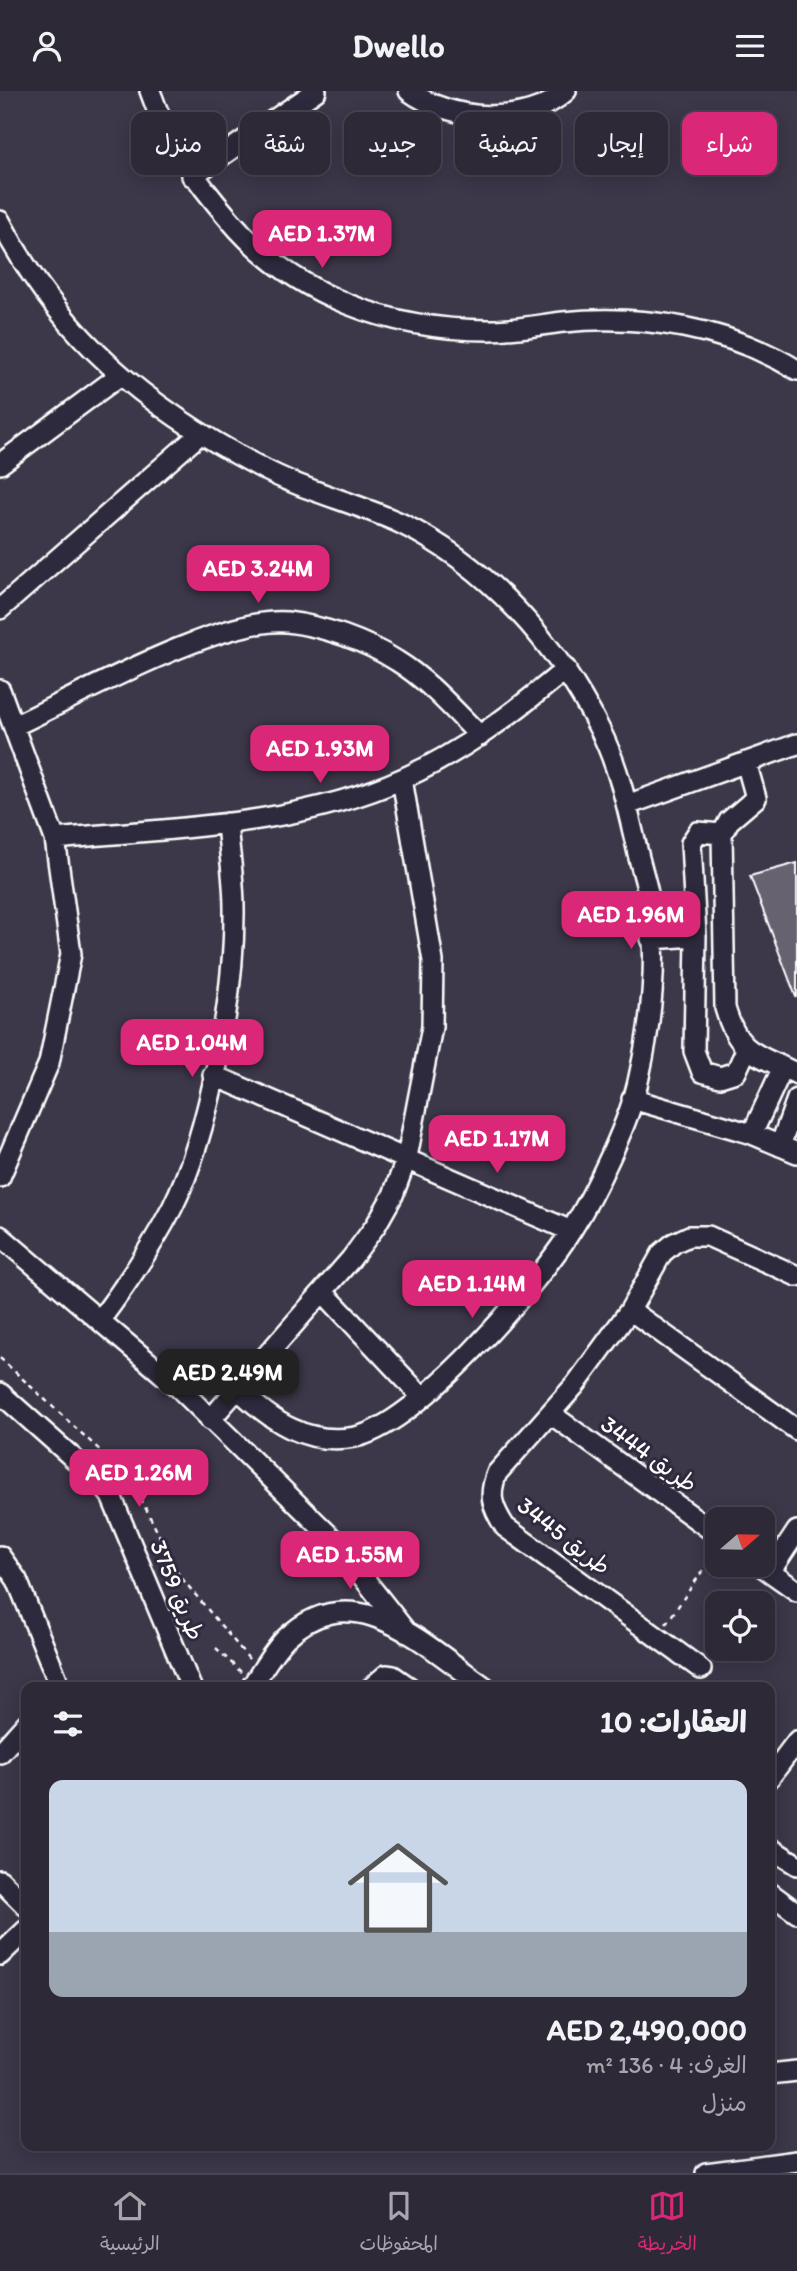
<!DOCTYPE html>
<html lang="ar">
<head>
<meta charset="utf-8">
<style>
  body { margin:0; font-family:Itim,"Playpen Sans Arabic",sans-serif; background:#35313f; color:#f1f3f6; direction:rtl; height:100vh; display:flex; flex-direction:column; font-size:26px; white-space:nowrap }
  * { box-sizing:border-box; margin:0 }
  p { font-size:23px; color:#a7a6ad }
  .icon { flex:none; width:38px; height:38px; fill:none; stroke:currentColor; stroke-width:2; stroke-linecap:round; stroke-linejoin:round }
  .map { position:relative; flex:1; overflow:hidden; direction:ltr }
  .details { position:absolute; left:21px; top:1591px; width:754px; height:469px; display:flex; flex-direction:column; background:#2d2937; border-radius:14px; box-shadow:0 4px 18px #0003,0 0 0 2px #484552; direction:rtl }
  .details>* { flex:none }
  .hud { position:absolute; left:21px; top:21px; width:756px; height:63px; direction:rtl; display:flex; gap:14px }
  .needle { width:46px; rotate:70deg }
  .controls { position:absolute; left:705px; top:1416px; display:grid; gap:14px }
  .controls a { display:grid; place-items:center; width:70px; height:70px; border-radius:14px; background:#2d2937; box-shadow:0 4px 18px #0003,0 0 0 2px #484552; font-size:35px }
  .price { position:absolute; translate:-50% -60px; padding:0 16px; border-radius:14px; background:#db2777; color:#fff; font-size:23px; line-height:46px; filter:drop-shadow(0 2px 4px #0008) }
  .price::after { content:''; position:absolute; left:50%; top:42px; width:21px; height:16px; margin-left:-10px; background:inherit; clip-path:polygon(0 0,100% 0,50% 100%) }
  .price.on { background:#222; color:#fff }
  ul { padding:0; list-style:none }
  li { display:grid; align-content:center; gap:14px; height:371px; padding:0 28px }
  li span { display:grid; place-items:center; height:217px; border-radius:14px; color:#555 }
  li>.icon { margin-inline-start:auto }
  span .icon { width:126px; height:126px; fill:#fffc; stroke-width:1 }
  li b { font-size:30px }
  h2 { display:flex; justify-content:space-between; align-items:center; height:84px; padding:0 28px; font-size:30px }
  .pill { padding:0 24px; border-radius:14px; background:#2d2937; box-shadow:0 4px 18px #0003,0 0 0 2px #484552; font-size:24px; line-height:63px }
  .pill.on { background:#db2777; color:#fff }
  header { display:flex; justify-content:space-between; align-items:center; height:91px; padding:0 28px; background:#2d2937; font-size:32px; font-weight:700 }
  .menu { display:flex; justify-content:space-around; align-items:center; height:98px; border-top:2px solid #484552; background:#2d2937; font-size:19px; color:#a7a6ad }
  .menu a { display:grid; justify-items:center; gap:4px }
  .menu .on { color:#db2777 }
  .map>svg:first-child { display:block }
  .building { fill:#666270; stroke:#fff; stroke-width:2 }
  .lines { fill:none; stroke-linecap:round; stroke-linejoin:round }
  .minor-casing { stroke:#fff; stroke-width:24 }
  .path { stroke:#fff; stroke-width:2.5; stroke-dasharray:5 5; stroke-linecap:butt }
  .minor { stroke:#2f2a3d; stroke-width:19 }
  .labels { text-anchor:middle; stroke-width:6; stroke-linejoin:round; paint-order:stroke }
  .street-label { font-size:24px; fill:#fff; stroke:#2f2a3d }
</style>
</head>
<body>
<header><svg class="icon" aria-label="menu" viewBox="0 0 24 24"><path d="M4 6h16M4 12h16M4 18h16"/></svg>Dwello<svg class="icon" aria-label="person" viewBox="0 0 24 24"><circle cx="12" cy="8" r="4"/><path d="M4 21q1-7 8-7t8 7"/></svg></header>
<div class="map">
<svg width="797" height="2082" viewBox="0 0 797 2082">
  <rect width="100%" height="100%" fill="#3c3749"/>
  <filter id="ink" filterUnits="userSpaceOnUse"><feTurbulence type="fractalNoise" baseFrequency=".0143" numOctaves="2"/><feDisplacementMap in="SourceGraphic" scale="14" xChannelSelector="R" yChannelSelector="G"/><feConvolveMatrix kernelMatrix="1 2 1 2 8 2 1 2 1" color-interpolation-filters="sRGB"/></filter>
  <g filter="url(#ink)">
    <path class="building" d="M797,772V905L796,906L750,785Z"/>
    <g class="lines">
      <g class="minor-casing">
        <path id="minor" d="M150,0C167,50 196,90 230,129C295,206 391,239 489,239C515,239 538,234 563,231C643,223 728,237 797,279
          M409,0C450,30 527,36 566,0
          M192,85L316,0
          M0,130C60,246 146,316 260,376C304,400 354,411 400,432C488,474 557,553 600,639C620,678 629,724 639,767C643,783 649,801 651,818C657,873 651,933 639,986C631,1028 594,1104 571,1140C538,1193 416,1335 355,1346C307,1355 271,1330 238,1298
          M0,373L119,285
          M0,518L200,343
          M0,599L55,748L71,863L49,972L0,1086
          M14,635C78,605 221,525 287,531C323,535 366,550 397,570C428,589 454,619 480,645
          M746,671L756,707L729,730L722,743L725,917C739,965 757,962 797,983
          M627,714L797,653
          M722,743L698,741L691,752L696,845L694,960L702,981L720,986L736,981L746,959
          M55,748C171,737 296,736 404,687C464,660 516,620 566,578
          M651,848L696,845
          M213,984L571,1140
          M632,1008L752,1043L797,1062
          M752,1043L783,976
          M780,1055L797,1008
          M0,1145L179,1297L332,1447L407,1542
          M324,1202L422,1306
          M630,1219L797,1339
          M100,1229C127,1193 151,1157 172,1117C210,1041 235,902 234,817C234,788 229,760 227,732
          M0,1302L99,1390L111,1405L191,1596
          M551,1323L718,1444
          M210,1329L351,1168L376,1134L393,1104L407,1066L432,936L433,870L402,688
          M0,1465L17,1489L57,1588V1596
          M760,1474L797,1500
          M770,1481L797,1440
          M701,1578L505,1436C492,1416 488,1404 497,1382L576,1293L630,1219L662,1162L674,1152L689,1145H708L797,1185
          M251,1596C262,1580 272,1561 286,1547C355,1481 426,1556 485,1596
          M372,1596L386,1584L393,1585L409,1596
          M0,1662L26,1633
          M770,1686L797,1650
          M770,1757L797,1774
          M0,1789L26,1815
          M770,1802L797,1822
          M0,1864L26,1839
          M770,1983L797,1980
          M706,2082L797,2070"/>
      </g>
      <path class="path" d="M0,1267L131,1388L179,1484L249,1568
        M666,1533L716,1460
        M216,1557L241,1581"/>
      <use href="#minor" class="minor"/>
    </g>
  </g>
  <g class="labels">
    <g class="street-label">
      <text transform="translate(649 1363) rotate(36)" y="8">طريق 3444</text>
      <text transform="translate(564 1445) rotate(38)" y="8">طريق 3445</text>
      <text transform="translate(177 1499) rotate(68)" y="8">طريق 3759</text>
    </g>
  </g>
</svg>
<div class="controls">
<a><svg class="needle" viewBox="-14 -14 28 28"><path d="M0-13l5 13h-10z" fill="#e53935"/><path d="M0 13l5-13h-10z" fill="#a7a6ad"/></svg></a>
<a><svg class="icon" aria-label="locate" viewBox="0 0 24 24"><circle cx="12" cy="12" r="6"/><path d="M12 2v4M12 18v4M2 12h4M18 12h4"/></svg></a>
</div>
<b class="price" style="left:322px;top:179px">AED 1.37M</b>
<b class="price" style="left:258px;top:514px">AED 3.24M</b>
<b class="price" style="left:320px;top:694px">AED 1.93M</b>
<b class="price" style="left:631px;top:860px">AED 1.96M</b>
<b class="price" style="left:192px;top:988px">AED 1.04M</b>
<b class="price" style="left:497px;top:1084px">AED 1.17M</b>
<b class="price" style="left:472px;top:1229px">AED 1.14M</b>
<b class="price on" style="left:228px;top:1318px">AED 2.49M</b>
<b class="price" style="left:139px;top:1418px">AED 1.26M</b>
<b class="price" style="left:350px;top:1500px">AED 1.55M</b>
<div class="hud">
<a class="pill on">شراء</a>
<a class="pill">إيجار</a>
<a class="pill">تصفية</a>
<a class="pill">جديد</a>
<a class="pill">شقة</a>
<a class="pill">منزل</a>
</div>
<section class="details">
<h2>العقارات: 10<svg class="icon" aria-label="filters" viewBox="0 0 24 24"><path d="M4 7h16M4 17h16"/><circle cx="9" cy="7" r="2"/><circle cx="15" cy="17" r="2"/></svg></h2>
<ul>
<li><span style="background:linear-gradient(#c9d6e8 70%,#9aa5b1 0)"><svg class="icon" aria-label="home" viewBox="0 0 24 24"><path d="M3 11l9-7 9 7M6 9v11h12V9"/></svg></span><div><b>AED 2,490,000</b><p>الغرف: 4 · 136 m²</p><p>منزل</p></div></li>
</ul>
</section>
</div>
<nav class="menu">
<a class="on"><svg class="icon" aria-label="map" viewBox="0 0 24 24"><path d="M3 6l6-2 6 2 6-2v14l-6 2-6-2-6 2zM9 4v14M15 6v14"/></svg>الخريطة</a>
<a><svg class="icon" aria-label="saved" viewBox="0 0 24 24"><path d="M7 4h10v16l-5-4-5 4z"/></svg>المحفوظات</a>
<a><svg class="icon" aria-label="home" viewBox="0 0 24 24"><path d="M3 11l9-7 9 7M6 9v11h12V9"/></svg>الرئيسية</a>
</nav>
</body>
</html>
